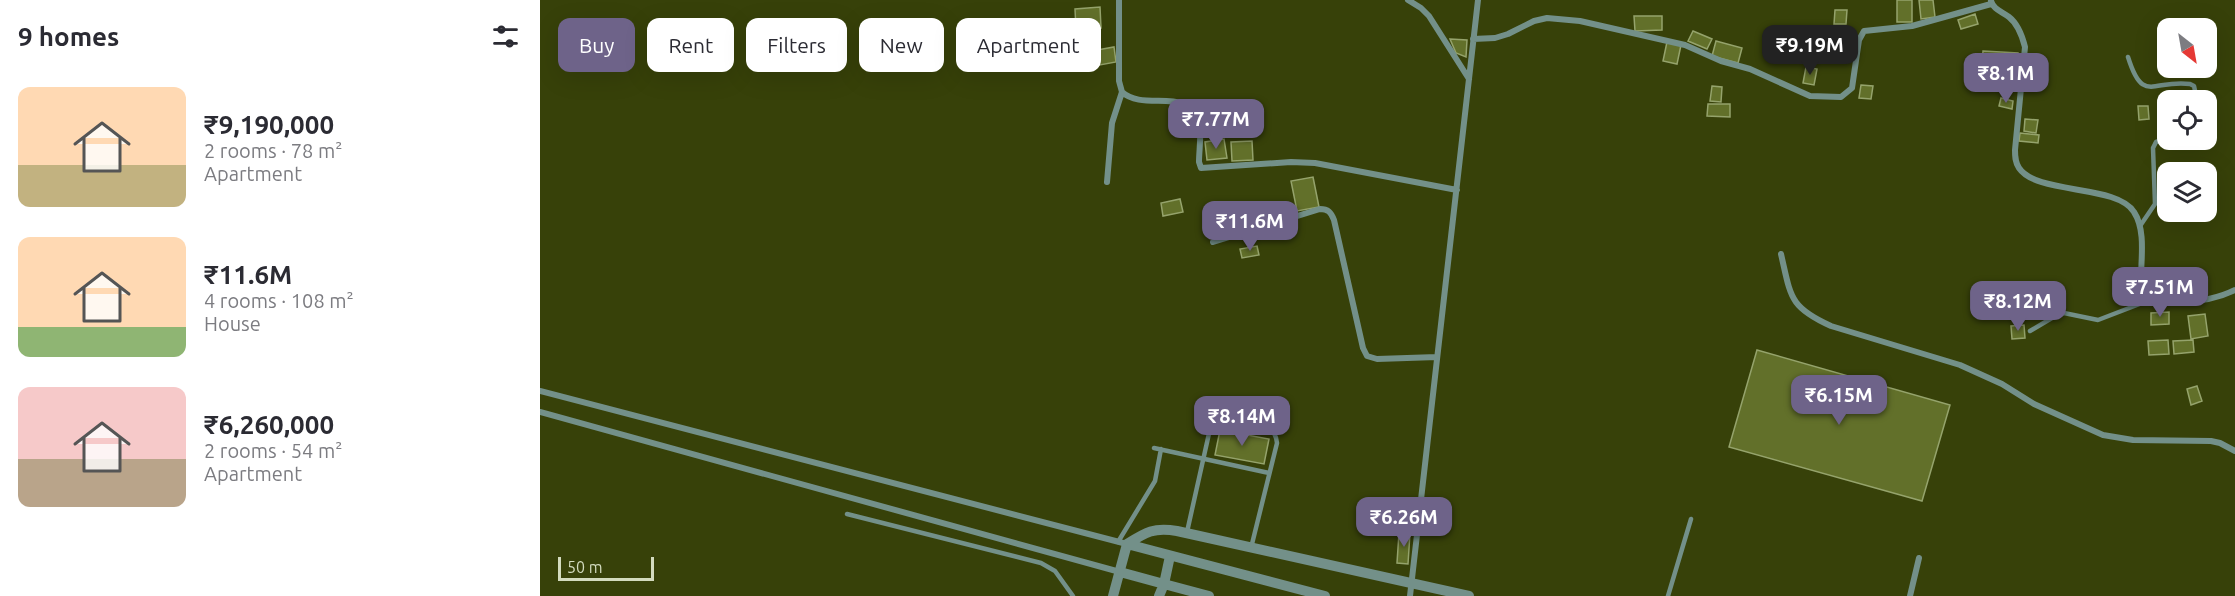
<!DOCTYPE html>
<html lang="en">
<head>
<meta charset="utf-8">
<style>
  body { margin:0; font-family:Ubuntu,sans-serif; background:#f2f2f3; color:#2b2b33; height:100vh; display:flex; flex-direction:column; font-size:22px; white-space:nowrap }
  * { box-sizing:border-box; margin:0 }
  p { font-size:20px; color:#7c7c81 }
  .icon { flex:none; width:33px; height:33px; fill:none; stroke:currentColor; stroke-width:2; stroke-linecap:round; stroke-linejoin:round }
  .map { position:relative; flex:1; overflow:hidden }
  .sheet { display:flex; flex-direction:column; background:#fff; width:540px }
  .sheet>* { flex:none }
  .guide { position:absolute; left:18px; top:18px; width:570px; height:54px; display:flex; gap:12px }
  .needle { width:39px; rotate:149deg }
  .buttons { position:absolute; left:1617px; top:18px; display:grid; gap:12px }
  .buttons a { display:grid; place-items:center; width:60px; height:60px; border-radius:12px; background:#fff; box-shadow:0 6px 24px #0002; font-size:30px }
  .scale { position:absolute; left:18px; bottom:15px; width:96px; box-sizing:border-box; padding-left:6px; border:3px solid #d3dbbf; border-top:0; font-size:16px; line-height:21px; white-space:nowrap; color:#d3dbbf; -webkit-text-stroke:4px #374109; paint-order:stroke }
  .price { position:absolute; translate:-50% -51px; padding:0 14px; border-radius:12px; background:#6e6389; color:#fff; font-size:20px; line-height:39px; filter:drop-shadow(0 2px 3px #0008) }
  .price::after { content:''; position:absolute; left:50%; top:36px; width:18px; height:14px; margin-left:-9px; background:inherit; clip-path:polygon(0 0,100% 0,50% 100%) }
  .price.current { background:#222; color:#fff }
  ul { padding:0; list-style:none }
  li { display:flex; align-items:center; gap:18px; height:150px; padding:0 18px }
  li span { display:grid; place-items:center; flex:none; width:168px; height:120px; border-radius:12px; color:#555 }
  li>.icon { margin-inline-start:auto }
  span .icon { width:72px; height:72px; fill:#fffc; stroke-width:1 }
  li b { font-size:26px }
  h2 { display:flex; justify-content:space-between; align-items:center; height:72px; padding:0 18px; font-size:26px }
  .tag { padding:0 21px; border-radius:12px; background:#fff; box-shadow:0 6px 24px #0002; font-size:21px; line-height:54px }
  .tag.current { background:#6e6389; color:#fff }
  main { display:flex; flex:1; min-height:0 }
  .map>svg:first-child { display:block }
  .building { fill:#62702a; stroke:#95a36c; stroke-width:1.5 }
  .lines { fill:none; stroke-linecap:round; stroke-linejoin:round }
  .service { stroke:#739089; stroke-width:4.5 }
  .minor { stroke:#739089; stroke-width:6 }
  .tertiary { stroke:#739089; stroke-width:10 }
</style>
</head>
<body>
<main>
<section class="sheet">
<h2>9 homes<svg class="icon" aria-label="filters" viewBox="0 0 24 24"><path d="M4 7h16M4 17h16"/><circle cx="9" cy="7" r="2"/><circle cx="15" cy="17" r="2"/></svg></h2>
<ul>
<li><span style="background:linear-gradient(#ffd9b3 65%,#c2b280 0)"><svg class="icon" aria-label="home" viewBox="0 0 24 24"><path d="M3 11l9-7 9 7M6 9v11h12V9"/></svg></span><div><b>₹9,190,000</b><p>2 rooms · 78 m²</p><p>Apartment</p></div></li>
<li><span style="background:linear-gradient(#ffd9b3 75%,#8fb573 0)"><svg class="icon" aria-label="home" viewBox="0 0 24 24"><path d="M3 11l9-7 9 7M6 9v11h12V9"/></svg></span><div><b>₹11.6M</b><p>4 rooms · 108 m²</p><p>House</p></div></li>
<li><span style="background:linear-gradient(#f6c9c9 60%,#b9a48a 0)"><svg class="icon" aria-label="home" viewBox="0 0 24 24"><path d="M3 11l9-7 9 7M6 9v11h12V9"/></svg></span><div><b>₹6,260,000</b><p>2 rooms · 54 m²</p><p>Apartment</p></div></li>
</ul>
</section>
<div class="map">
<svg width="1695" height="596" viewBox="0 0 1695 596">
  <rect width="100%" height="100%" fill="#374109"/>
  <path class="building" d="M1357,0H1372V22H1357Z
    M1379,0H1393L1395,17L1381,19Z
    M560,7L561,28L536,30L535,9Z
    M1295,10H1307L1306,24H1294Z
    M1435,14L1438,24L1421,29L1418,20Z
    M1094,16H1122V30L1095,31Z
    M1153,31L1172,39L1167,49L1148,41Z
    M910,39L927,40L926,57L916,53Z
    M1176,41L1202,48L1198,63L1172,56Z
    M1127,42L1141,45L1137,64L1123,61Z
    M574,47L576,62L549,67L546,52Z
    M1443,51L1478,53L1475,87L1453,85L1454,65L1442,64Z
    M1266,67L1277,69L1274,85L1263,83Z
    M1321,85L1333,86L1331,99L1319,98Z
    M1172,86L1182,87L1181,102L1170,101Z
    M1461,98L1473,101L1472,109L1459,106Z
    M1168,104H1190V117L1167,116Z
    M1598,106H1608L1609,119L1599,120Z
    M713,111L714,123L687,127L686,114Z
    M1485,119L1498,120L1496,133L1484,131Z
    M1480,133L1499,135L1498,143L1479,141Z
    M684,139L687,158L667,160L665,142Z
    M712,141L713,160L692,161L691,142Z
    M773,177L779,207L757,211L751,181Z
    M640,199L643,212L623,216L621,203Z
    M723,202L728,222L710,227L705,207Z
    M717,246L719,255L702,258L700,249Z
    M1629,312V324L1611,325V313Z
    M1665,314L1668,336L1651,339L1648,316Z
    M1484,325L1485,338L1472,339L1471,326Z
    M1628,340L1629,354L1609,355L1608,341Z
    M1653,340L1654,352L1634,354L1633,341Z
    M1217,350L1410,405L1382,501L1189,447Z
    M1657,386L1662,401L1651,405L1647,389Z
    M680,430L729,439L724,464L675,455Z
    M859,533H870L868,564L857,563Z"/>
  <g class="lines">
    <path class="service" d="M1588,57C1603,105 1613,79 1650,84L1654,86L1657,100
      M1600,226L1615,204L1613,148L1616,142L1628,138
      M1490,331L1517,315L1524,313L1558,320L1610,300
      M614,448L729,473
      M307,514L501,563L515,571L533,596
      M647,532L670,429C680,407 711,423 728,428C734,432 736,435 737,443L711,548
      M578,542L615,481L621,449
      M1128,596L1151,519"/>
    <path class="minor" d="M579,0V81L582,92C604,112 648,86 659,121C662,132 659,150 659,162L661,168L751,162L775,163L917,190
      M868,0L881,8L889,16L929,79
      M1451,1C1454,10 1461,11 1469,17C1478,24 1482,35 1485,47L1475,150C1475,156 1475,162 1479,168C1497,195 1577,184 1594,212C1607,232 1600,263 1601,286L1604,294L1610,300C1639,304 1669,303 1695,290
      M933,39L955,38L968,34L994,21L1007,18L1040,21L1145,45L1181,61L1210,69L1270,96L1301,97L1312,88L1319,40L1324,31L1372,26L1451,4
      M567,182L572,123L582,92
      M673,242L780,209C788,209 791,212 794,220L823,348L827,356L837,359L897,357
      M1241,254C1251,297 1249,307 1291,326L1420,365L1462,384L1494,404L1563,435L1593,440L1671,441L1680,443L1695,451
      M0,391L587,544
      M0,412L580,572
      M870,596L938,0
      M1370,596L1379,558"/>
    <path class="tertiary" d="M587,544C606,532 614,527 637,531L929,596
      M580,572L624,584L630,556
      M573,596L587,544L785,596
      M619,596L624,584L669,596"/>
  </g>
</svg>
<div class="buttons">
<a><svg class="needle" viewBox="-14 -14 28 28"><path d="M0-13l5 13h-10z" fill="#e53935"/><path d="M0 13l5-13h-10z" fill="#7c7c81"/></svg></a>
<a><svg class="icon" aria-label="locate" viewBox="0 0 24 24"><circle cx="12" cy="12" r="6"/><path d="M12 2v4M12 18v4M2 12h4M18 12h4"/></svg></a>
<a><svg class="icon" aria-label="layers" viewBox="0 0 24 24"><path d="M12 4l9 5-9 5-9-5zM3 14l9 5 9-5"/></svg></a>
</div>
<div class="scale">50 m</div>
<b class="price current" style="left:1270px;top:76px">₹9.19M</b>
<b class="price" style="left:1466px;top:104px">₹8.1M</b>
<b class="price" style="left:676px;top:150px">₹7.77M</b>
<b class="price" style="left:710px;top:252px">₹11.6M</b>
<b class="price" style="left:1620px;top:318px">₹7.51M</b>
<b class="price" style="left:1478px;top:332px">₹8.12M</b>
<b class="price" style="left:1299px;top:426px">₹6.15M</b>
<b class="price" style="left:702px;top:447px">₹8.14M</b>
<b class="price" style="left:864px;top:548px">₹6.26M</b>
<div class="guide">
<a class="tag current">Buy</a>
<a class="tag">Rent</a>
<a class="tag">Filters</a>
<a class="tag">New</a>
<a class="tag">Apartment</a>
</div>
</div>
</main>
</body>
</html>
